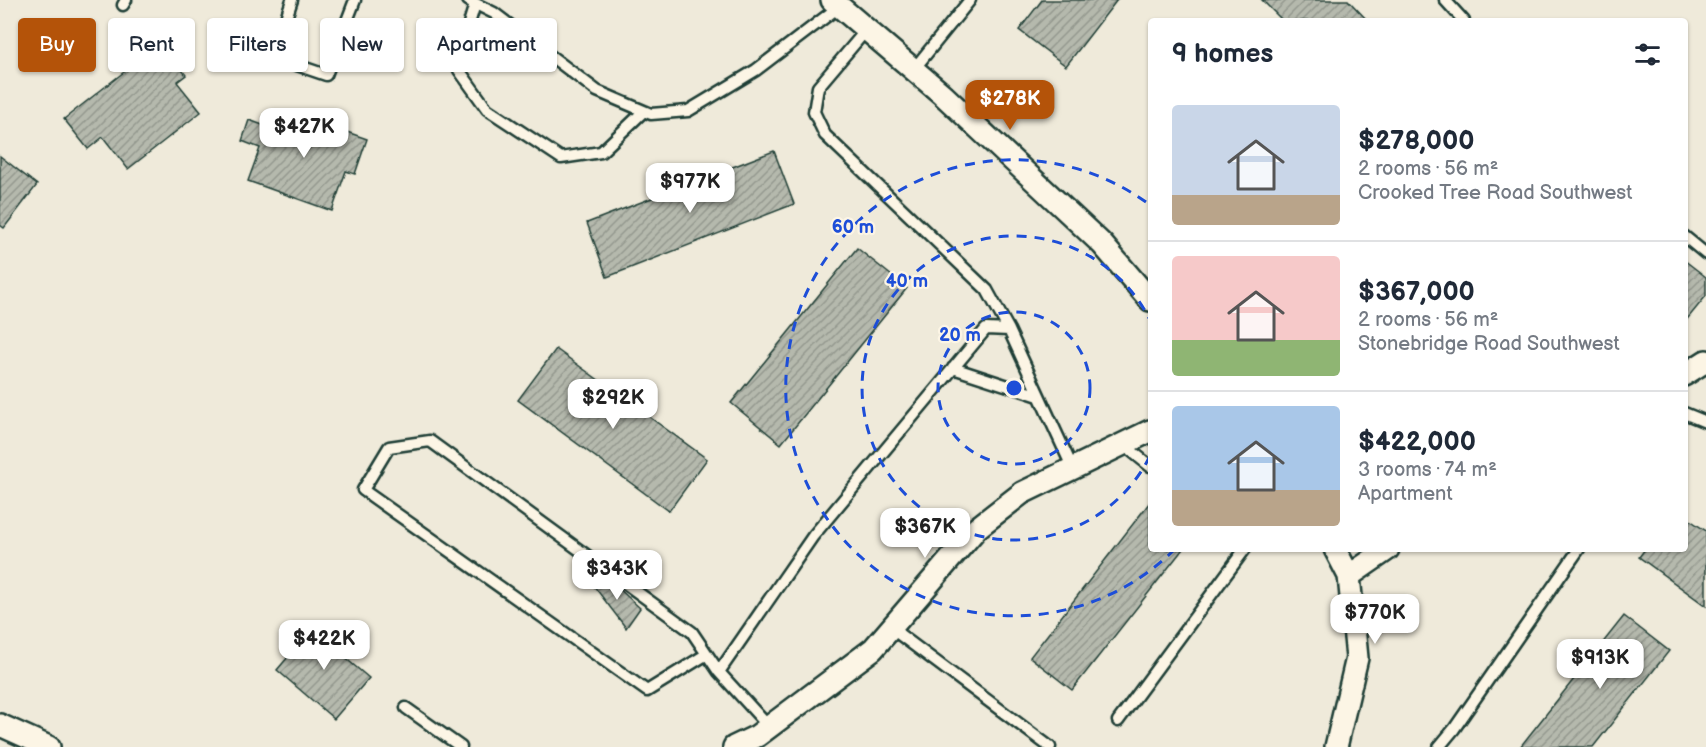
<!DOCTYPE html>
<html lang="en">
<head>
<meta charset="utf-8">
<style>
  body { margin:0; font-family:"Balsamiq Sans",sans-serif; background:#f6f6f7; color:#1f2937; height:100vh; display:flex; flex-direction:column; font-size:22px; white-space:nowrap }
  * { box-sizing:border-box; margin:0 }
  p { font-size:20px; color:#747a83 }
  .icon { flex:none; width:33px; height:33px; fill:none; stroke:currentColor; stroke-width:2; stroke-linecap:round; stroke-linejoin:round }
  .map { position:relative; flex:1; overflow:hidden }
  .details { position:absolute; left:1148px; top:18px; width:540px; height:534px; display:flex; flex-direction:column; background:#fff; border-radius:6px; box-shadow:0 2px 4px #0004 }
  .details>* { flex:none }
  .guide { position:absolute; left:18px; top:18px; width:570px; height:54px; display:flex; gap:12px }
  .price { position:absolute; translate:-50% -51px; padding:0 14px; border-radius:12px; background:#fff; color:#222; font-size:20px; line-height:39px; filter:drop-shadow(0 2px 3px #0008) }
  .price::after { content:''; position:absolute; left:50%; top:36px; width:18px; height:14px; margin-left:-9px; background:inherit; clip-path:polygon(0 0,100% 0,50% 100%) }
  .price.active { background:#b45309; color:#fff }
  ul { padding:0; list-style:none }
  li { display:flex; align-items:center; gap:18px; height:150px; padding:0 24px }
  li+li { border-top:2px solid #e0e1e3 }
  li span { display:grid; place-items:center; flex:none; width:168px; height:120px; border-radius:6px; color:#555 }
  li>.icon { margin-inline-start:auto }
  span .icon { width:72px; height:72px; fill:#fffc; stroke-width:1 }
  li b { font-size:26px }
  h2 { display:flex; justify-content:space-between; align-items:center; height:72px; padding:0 24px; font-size:26px }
  .chip { padding:0 21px; border-radius:6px; background:#fff; box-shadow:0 2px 4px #0004; font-size:21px; line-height:54px }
  .chip.active { background:#b45309; color:#fff }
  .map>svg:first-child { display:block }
  .building { fill:url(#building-hatch); stroke:#1f3d34; stroke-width:1.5 }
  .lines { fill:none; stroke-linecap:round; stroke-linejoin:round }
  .service-casing { stroke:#1f3d34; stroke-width:15 }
  .minor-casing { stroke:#1f3d34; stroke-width:26 }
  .service { stroke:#fcf5e5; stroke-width:10 }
  .minor { stroke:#fcf5e5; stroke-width:21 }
  .ring { fill:none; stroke:#1d4ed8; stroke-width:3; stroke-dasharray:10 8 }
  .centre { fill:#1d4ed8; stroke:#fcf5e5; stroke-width:3 }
  .ring-label { font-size:18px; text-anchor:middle; font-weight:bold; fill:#1d4ed8; stroke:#fcf5e5; stroke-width:4.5; stroke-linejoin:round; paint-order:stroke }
</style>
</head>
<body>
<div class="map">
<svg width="1706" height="747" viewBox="0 0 1706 747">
  <defs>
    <pattern id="building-hatch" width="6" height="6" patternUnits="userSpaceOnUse" patternTransform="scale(1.5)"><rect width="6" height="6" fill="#b5b9ad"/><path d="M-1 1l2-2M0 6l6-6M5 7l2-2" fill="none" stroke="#93988e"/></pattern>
  </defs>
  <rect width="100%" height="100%" fill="#efeada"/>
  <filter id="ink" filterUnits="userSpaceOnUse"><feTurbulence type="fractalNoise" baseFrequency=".0167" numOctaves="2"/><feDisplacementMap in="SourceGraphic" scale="12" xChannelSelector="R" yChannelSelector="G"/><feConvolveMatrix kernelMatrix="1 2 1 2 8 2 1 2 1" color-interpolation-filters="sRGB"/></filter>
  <g filter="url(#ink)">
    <path class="building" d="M1042,0H1117L1066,66L1019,30Z
      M1262,0H1348L1368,21H1283Z
      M161,43L186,75L177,82L201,112L128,169L103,137L88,149L64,119Z
      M287,111L367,139L355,174L346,171L332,211L248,181L260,148L242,141L249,120L279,131Z
      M774,151L794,204L607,277L587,223Z
      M0,156L37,185L4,228L0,225Z
      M857,248L907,288L781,444L731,403Z
      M1684,260L1706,277V296L1684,323Z
      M556,349L707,459L669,511L518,400Z
      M1150,502V549H1183L1072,690L1030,657Z
      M1684,516L1706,531V606L1639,557L1645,549H1684Z
      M605,576L640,608L626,628L593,585Z
      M1624,616L1669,651L1593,747H1520Z
      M318,622L349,649L343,656L369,678L334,719L277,670Z"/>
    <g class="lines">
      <g class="service-casing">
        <path id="service" d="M292,0L273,57L326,75L355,0
          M468,0L494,13L597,91L651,114L688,111L756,70L840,6
          M1445,0L1464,21
          M475,4L464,40L459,70L487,109L561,158L601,152L644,111
          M123,5L126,0
          M867,29L818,87L814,112L825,135L987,290L1009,330
          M914,69L970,0
          M1684,236L1706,254
          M953,368L1039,396
          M1684,413L1706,422
          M1124,445L1150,466
          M891,628L1050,747
          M707,654L647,691L363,490L389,447L430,441L692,632L719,672L769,727
          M719,672L813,536L986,329L1009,330L1073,469
          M406,708L461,747
          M1118,721L1245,549
          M1439,747L1454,729L1579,549"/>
      </g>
      <g class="minor-casing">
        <path id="minor" d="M832,0L941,93L1102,244L1150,300
          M1684,375L1706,361
          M1335,549L1349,576L1357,658L1336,747
          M1349,576L1388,549
          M0,725L49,747
          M734,747L757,736L873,649L977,528L1022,493L1150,431"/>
      </g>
      <use href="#service" class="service"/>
      <use href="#minor" class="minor"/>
    </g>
  </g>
  <g class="ring">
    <circle cx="1014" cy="388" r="76"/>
    <path d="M1150 456A152 152 0 1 1 1150 320"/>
    <path d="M1175 549A228 228 0 1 1 1150 205"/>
  </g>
  <circle cx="1014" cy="388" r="9" class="centre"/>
  <g class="ring-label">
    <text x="853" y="233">60 m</text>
    <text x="907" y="287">40 m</text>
    <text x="960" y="341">20 m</text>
  </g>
</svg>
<b class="price active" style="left:1010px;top:131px">$278K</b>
<b class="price" style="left:304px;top:159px">$427K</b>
<b class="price" style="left:690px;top:214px">$977K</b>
<b class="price" style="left:613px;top:430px">$292K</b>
<b class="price" style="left:925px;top:559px">$367K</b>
<b class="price" style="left:617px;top:601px">$343K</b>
<b class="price" style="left:1375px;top:645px">$770K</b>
<b class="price" style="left:324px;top:671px">$422K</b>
<b class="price" style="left:1600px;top:690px">$913K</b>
<div class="guide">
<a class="chip active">Buy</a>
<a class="chip">Rent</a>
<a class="chip">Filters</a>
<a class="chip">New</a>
<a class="chip">Apartment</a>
</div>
<section class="details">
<h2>9 homes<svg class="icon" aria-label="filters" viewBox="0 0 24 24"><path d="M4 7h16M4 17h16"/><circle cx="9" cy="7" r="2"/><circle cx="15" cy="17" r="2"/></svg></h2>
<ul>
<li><span style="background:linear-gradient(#c9d6e8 75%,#b9a48a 0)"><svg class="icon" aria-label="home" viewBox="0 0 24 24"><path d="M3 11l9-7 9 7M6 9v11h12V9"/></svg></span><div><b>$278,000</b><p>2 rooms · 56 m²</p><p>Crooked Tree Road Southwest</p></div></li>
<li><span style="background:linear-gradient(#f6c9c9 70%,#8fb573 0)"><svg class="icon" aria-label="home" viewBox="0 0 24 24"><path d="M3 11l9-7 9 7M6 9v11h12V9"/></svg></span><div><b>$367,000</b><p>2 rooms · 56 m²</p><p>Stonebridge Road Southwest</p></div></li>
<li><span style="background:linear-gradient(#a9c7e8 70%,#b9a48a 0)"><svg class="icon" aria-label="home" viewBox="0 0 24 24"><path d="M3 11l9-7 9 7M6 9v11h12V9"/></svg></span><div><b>$422,000</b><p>3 rooms · 74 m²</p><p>Apartment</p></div></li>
</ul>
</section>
</div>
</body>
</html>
